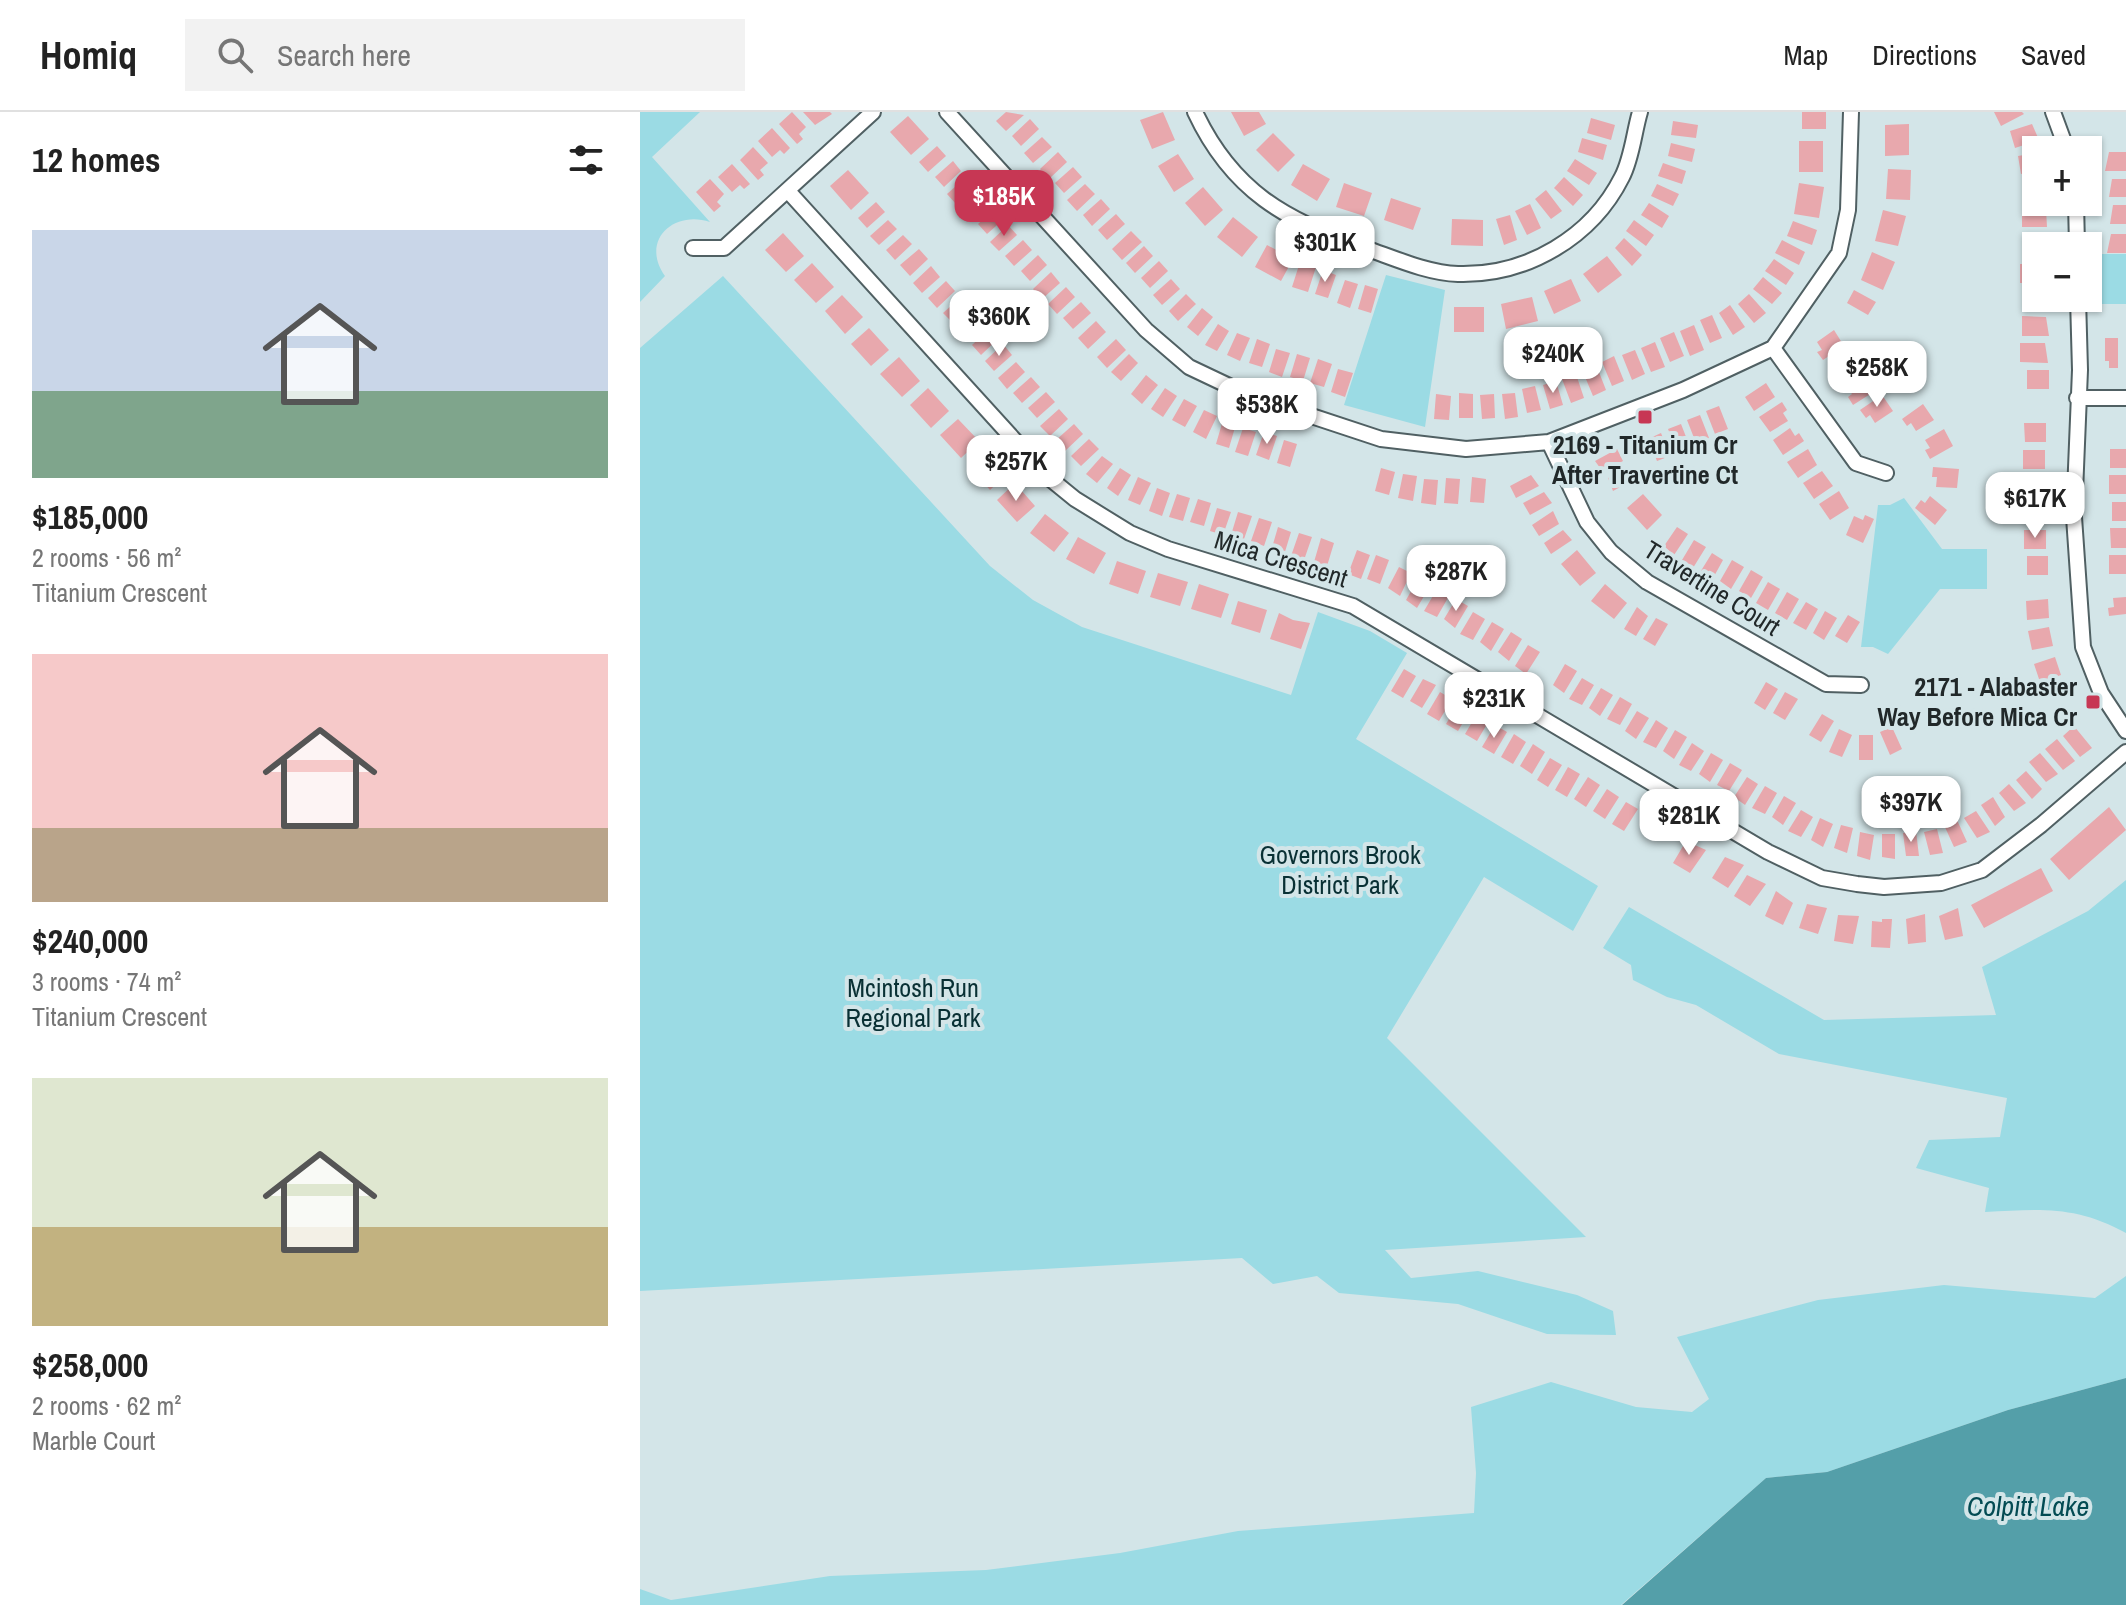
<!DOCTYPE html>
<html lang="en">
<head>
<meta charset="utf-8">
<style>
  body { margin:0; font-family:"Archivo Narrow",sans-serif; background:#f2f2f2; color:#222; height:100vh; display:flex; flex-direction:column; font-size:30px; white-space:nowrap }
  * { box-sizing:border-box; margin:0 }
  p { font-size:26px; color:#767676 }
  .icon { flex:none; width:44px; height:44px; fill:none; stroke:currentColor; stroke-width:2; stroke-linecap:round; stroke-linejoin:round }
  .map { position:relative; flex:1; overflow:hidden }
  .side { display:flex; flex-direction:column; background:#fff; width:640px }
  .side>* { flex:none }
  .tools { position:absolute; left:1382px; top:24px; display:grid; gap:16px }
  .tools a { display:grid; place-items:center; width:80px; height:80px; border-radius:0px; background:#fff; box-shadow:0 2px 6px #0004; font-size:40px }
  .price { position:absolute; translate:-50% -68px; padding:0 18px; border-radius:16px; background:#fff; color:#222; font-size:26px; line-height:52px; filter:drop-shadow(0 2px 4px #0008) }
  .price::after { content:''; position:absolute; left:50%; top:48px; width:24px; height:18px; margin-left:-12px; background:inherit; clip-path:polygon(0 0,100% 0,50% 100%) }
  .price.selected { background:#c73754; color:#fff }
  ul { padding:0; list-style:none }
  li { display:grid; align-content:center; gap:16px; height:424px; padding:0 32px }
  li span { display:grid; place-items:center; height:248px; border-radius:0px; color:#555 }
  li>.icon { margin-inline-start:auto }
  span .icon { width:144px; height:144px; fill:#fffc; stroke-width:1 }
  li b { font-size:34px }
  h2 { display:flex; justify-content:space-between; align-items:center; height:96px; padding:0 32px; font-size:34px }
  header { display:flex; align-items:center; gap:48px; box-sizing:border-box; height:112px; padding:0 40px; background:#fff; border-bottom:2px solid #e0e0e0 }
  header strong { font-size:38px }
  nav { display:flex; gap:44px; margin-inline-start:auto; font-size:28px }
  .search { width:560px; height:72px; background:#f2f2f2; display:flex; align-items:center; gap:20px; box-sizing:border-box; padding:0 28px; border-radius:0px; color:#767676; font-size:30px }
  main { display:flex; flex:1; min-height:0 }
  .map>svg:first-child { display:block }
  .green { fill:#9bdbe4 }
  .water { fill:#549fa9 }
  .building { fill:#e8a8ad }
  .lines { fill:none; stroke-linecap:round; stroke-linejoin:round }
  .minor-casing { stroke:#506063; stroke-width:18 }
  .minor { stroke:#fff; stroke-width:14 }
  .poi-dot { fill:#c73754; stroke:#d3e5e8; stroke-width:3 }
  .labels { text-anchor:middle; stroke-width:8; stroke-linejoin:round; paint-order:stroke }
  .poi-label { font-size:26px; font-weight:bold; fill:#212829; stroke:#d3e5e8 }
  .street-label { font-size:26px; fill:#212829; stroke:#d3e5e8 }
  .park-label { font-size:26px; fill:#093034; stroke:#d3e5e8 }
  .water-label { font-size:28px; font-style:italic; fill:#034b53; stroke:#d3e5e8 }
</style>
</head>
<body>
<header>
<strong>Homiq</strong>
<div class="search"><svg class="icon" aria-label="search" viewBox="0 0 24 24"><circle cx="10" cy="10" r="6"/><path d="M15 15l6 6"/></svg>Search here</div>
<nav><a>Map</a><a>Directions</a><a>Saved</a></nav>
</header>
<main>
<section class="side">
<h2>12 homes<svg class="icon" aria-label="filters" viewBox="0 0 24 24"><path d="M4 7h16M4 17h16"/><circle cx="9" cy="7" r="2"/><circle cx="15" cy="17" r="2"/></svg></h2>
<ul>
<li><span style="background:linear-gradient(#c9d6e8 65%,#7fa58c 0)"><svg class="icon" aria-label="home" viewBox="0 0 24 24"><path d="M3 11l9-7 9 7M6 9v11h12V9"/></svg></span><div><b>$185,000</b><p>2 rooms · 56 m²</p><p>Titanium Crescent</p></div></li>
<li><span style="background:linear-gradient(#f6c9c9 70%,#b9a48a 0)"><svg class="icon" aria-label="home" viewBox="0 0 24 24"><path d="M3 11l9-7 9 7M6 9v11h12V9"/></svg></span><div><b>$240,000</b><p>3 rooms · 74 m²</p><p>Titanium Crescent</p></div></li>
<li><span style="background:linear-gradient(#dfe7d0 60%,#c2b280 0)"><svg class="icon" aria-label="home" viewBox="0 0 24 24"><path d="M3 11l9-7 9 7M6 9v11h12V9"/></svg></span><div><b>$258,000</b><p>2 rooms · 62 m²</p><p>Marble Court</p></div></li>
</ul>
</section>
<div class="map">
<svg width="1486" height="1493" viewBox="0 0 1486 1493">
  <rect width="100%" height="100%" fill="#d3e5e8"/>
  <path class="green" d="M0,0H60L12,45L70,110C33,98 0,129 25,164L0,190Z
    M1454,142H1486V192H1454Z
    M746,163L805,178L785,315L704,293Z
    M83,164L350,454L393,488L442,515L651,583L678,500L730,519L767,541L716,627L958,774L933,819L844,765L747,926L946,1125L745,1138L771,1166L838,1159L937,1183L973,1199L976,1223L907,1222L818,1192L699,1181L677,1164L633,1172L602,1146L0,1179V236Z
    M1264,386L1302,437H1347V477H1300L1248,542L1233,535H1221L1238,393H1250Z
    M1486,768V1121C1436,1093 1399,1097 1345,1100L1349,1076L1276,1056L1289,1028L1360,1025L1367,986L1139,942L1056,893L1027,885L993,868L991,853L963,836L989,795L1184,908L1356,903L1342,855L1448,799Z
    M1486,1164V1266L1368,1298L1187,1360L1126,1366L981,1493H0V1477L31,1488L190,1464L346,1458L480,1441L598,1419L834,1401L836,1361L831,1295L911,1270L996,1295L1052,1300L1069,1287L1037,1225L1178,1188L1304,1173L1455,1186Z"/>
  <path class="water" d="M1486,1266V1493H982L1126,1366L1187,1360L1368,1298Z"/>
  <path class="building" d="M152,0L166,15L159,22L163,27L157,32L139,12Z
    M163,0H190L192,2L175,13Z
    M366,0L384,3L366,19L356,9Z
    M523,0L535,28L512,37L500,8Z
    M591,0H619L626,12L604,24Z
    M1162,0H1186V17H1162Z
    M1354,0H1382L1384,2L1361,14Z
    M268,4L289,27L271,43L250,20Z
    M951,6L975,13L971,28L947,21Z
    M390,7L399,17L381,34L372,24Z
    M1033,9L1058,13L1056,26L1031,23Z
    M1269,12V43L1245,44V13Z
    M1392,12L1399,28L1375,36L1370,19Z
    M132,16L150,36L144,42L140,38L132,45L118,29Z
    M633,21L655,43L638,60L616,38Z
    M402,25L412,35L393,51L384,41Z
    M942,26L967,33L963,48L938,40Z
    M1159,29H1183V60H1159Z
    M1031,31L1055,37L1052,50L1028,44Z
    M297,34L306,44L288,60L279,50Z
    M113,35L128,51L120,58L124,63L118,68L100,48Z
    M418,40L427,50L409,67L400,57Z
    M1469,40H1486V59H1465Z
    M1396,41V59L1381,62L1378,44Z
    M538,42L554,67L534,80L518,54Z
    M935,47L957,61L949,73L927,59Z
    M313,49L321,59L304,75L295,65Z
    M1023,51L1046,59L1042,72L1018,64Z
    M92,52L110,72L104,77L100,73L92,80L78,65Z
    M663,52L690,67L677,89L651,73Z
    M433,55L442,65L424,81L415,71Z
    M1248,57L1271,58L1270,88L1246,87Z
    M208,58L229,81L211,98L190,74Z
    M924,65L943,83L933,94L914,76Z
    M325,66L334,76L316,92L307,82Z
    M70,67L84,82L77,90L81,94L74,100L56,80Z
    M1472,67H1486V85H1469Z
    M704,71L732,81L724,104L696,95Z
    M1159,71L1184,75L1179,106L1154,102Z
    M1382,71H1396V88H1382Z
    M445,72L455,82L437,99L427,88Z
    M1017,72L1039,82L1033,94L1011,84Z
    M563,75L583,98L565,114L545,91Z
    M906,78L922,99L911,107L895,87Z
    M340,81L349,91L331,107L323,97Z
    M751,86L781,96L773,118L744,108Z
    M461,87L470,97L452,114L443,103Z
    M236,90L245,100L227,116L218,106Z
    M1009,91L1029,104L1022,116L1001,103Z
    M890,92L901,116L887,123L875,99Z
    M1473,93H1486V112H1470Z
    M356,96L365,106L347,122L338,112Z
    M1382,97H1406L1407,115H1382Z
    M1243,98L1266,104L1258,134L1235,129Z
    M476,102L485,112L467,128L458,118Z
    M870,103L877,128L864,133L856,107Z
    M593,105L618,125L602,145L577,125Z
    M812,107L843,108V134L811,133Z
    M248,108L257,117L239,133L230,124Z
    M994,108L1014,123L1006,134L986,119Z
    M1153,109L1177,118L1172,133L1147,124Z
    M368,113L377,123L359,139L350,130Z
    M491,119L502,130L482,148L472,137Z
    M143,121L164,144L146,160L125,138Z
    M1471,122H1486V141H1467Z
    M263,123L272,132L255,148L246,138Z
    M1382,125H1406V134H1396V145H1382Z
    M984,126L1002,143L992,154L975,136Z
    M383,128L392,138L374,154L365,144Z
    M1142,128L1165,140L1159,153L1135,141Z
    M627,133L653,147L641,169L615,155Z
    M504,134L513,144L495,161L486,151Z
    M279,137L288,147L270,164L260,153Z
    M1232,140L1255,150L1243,178L1221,168Z
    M398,143L407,153L390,169L381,159Z
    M967,144L982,163L958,181L943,162Z
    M1134,147L1154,161L1146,173L1125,159Z
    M519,149L528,159L510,176L501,166Z
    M660,150L676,155L668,180L652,175Z
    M172,151L194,175L176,191L154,168Z
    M1380,152H1396V171H1380Z
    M291,154L300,165L282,181L273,171Z
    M683,158L696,163L688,186L675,182Z
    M411,160L420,171L402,187L393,177Z
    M1123,165L1142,181L1132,192L1113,177Z
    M531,167L540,177L522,193L513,183Z
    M931,167L941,189L914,202L904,179Z
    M705,168L718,172L710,196L697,191Z
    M306,169L315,179L297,196L288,186Z
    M725,173L738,177L731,201L718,197Z
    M426,175L435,185L417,202L408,192Z
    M1214,178L1236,190L1228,203L1207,191Z
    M1383,178H1396V186L1410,187V197L1383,198Z
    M546,182L556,192L538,209L529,199Z
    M1109,182L1126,201L1114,211L1098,192Z
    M202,183L223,205L205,222L185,199Z
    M322,184L331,194L313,211L303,201Z
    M892,185L898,209L866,217L861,192Z
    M441,190L451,201L433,217L423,206Z
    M1090,193L1105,215L1093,223L1079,201Z
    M814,195H844V220H814Z
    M562,196L573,205L558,224L547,215Z
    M333,202L343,212L325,229L315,218Z
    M1072,203L1082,226L1070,231L1060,208Z
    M1382,204L1406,205L1409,224H1382Z
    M456,209L466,220L448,237L438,226Z
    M578,212L589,219L577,239L565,233Z
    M1054,213L1064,238L1050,244L1040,219Z
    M229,216L249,238L231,254L211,232Z
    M350,216L359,226L341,243L332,233Z
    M1194,218L1204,234L1183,248L1177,240L1182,238L1177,230Z
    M1034,220L1044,244L1030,250L1020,226Z
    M597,221L610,226L600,249L587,243Z
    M1465,226H1478V256H1469V249H1465Z
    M476,227L486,238L467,256L457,245Z
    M617,227L630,232L622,255L609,251Z
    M1015,230L1025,255L1011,260L1001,236Z
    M1380,231H1405L1408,251L1380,250Z
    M363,232L372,243L354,259L345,249Z
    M636,237L650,241L642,265L629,260Z
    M995,238L1005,262L992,268L982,243Z
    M489,242L498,251L481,269L471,260Z
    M657,242L670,246L663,269L650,265Z
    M1210,242L1221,258L1203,270L1198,262L1194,265L1188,257Z
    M974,244L984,269L972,274L962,250Z
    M259,245L280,269L262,285L240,262Z
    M678,247L692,252L684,275L670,271Z
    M376,250L385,260L367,277L358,266Z
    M957,255L966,278L953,284L943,260Z
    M698,257L713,261L705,285L691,280Z
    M1387,258H1409V277H1387Z
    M936,262L944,286L931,291L922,267Z
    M506,263L518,273L502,292L491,282Z
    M1225,263L1235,279L1213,293L1208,285L1212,282L1207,275Z
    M391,265L400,275L382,291L373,281Z
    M916,269L923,293L910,297L903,273Z
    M1126,271L1135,285L1114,299L1105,285Z
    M895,274L901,298L887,301L882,277Z
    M288,276L309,299L291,316L270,293Z
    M525,276L537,284L523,305L511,297Z
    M406,280L415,290L397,306L388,296Z
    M819,281L833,282V306H819Z
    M875,281L878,305L865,307L862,282Z
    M796,282L811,284L809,308L794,307Z
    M854,282L855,306L842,307L840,283Z
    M1242,283L1253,299L1235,311L1230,303L1226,306L1220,298Z
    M544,287L557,294L545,315L532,308Z
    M1142,290L1147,298L1143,301L1148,309L1130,320L1119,305Z
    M1283,292L1294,308L1276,319L1271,311L1267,314L1262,307Z
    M1079,294L1088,317L1075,322L1066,299Z
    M419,297L428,307L410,324L400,314Z
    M564,298L577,304L566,327L553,320Z
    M1060,303L1069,326L1056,331L1047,308Z
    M318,307L339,329L321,346L300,323Z
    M583,308L596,312L589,336L576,332Z
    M1384,311H1406V330H1385Z
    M434,312L443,322L425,339L416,328Z
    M1041,312L1050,335L1037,340L1028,317Z
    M603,316L616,320L608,344L595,340Z
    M1150,316L1155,324L1159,321L1164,329L1143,343L1133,328Z
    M1304,317L1313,334L1290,347L1285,338L1290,336L1285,328Z
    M624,320L637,324L629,348L616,343Z
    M1021,321L1030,344L1017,349L1008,327Z
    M449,327L459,337L441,354L431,344Z
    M644,328L657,332L650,355L637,351Z
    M348,337L369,360L350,378L329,354Z
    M977,337L983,349L963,360L955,349Z
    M1168,337L1177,353L1158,366L1147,350Z
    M1470,337H1486V356H1470Z
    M1383,338H1405V357H1383Z
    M462,344L473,352L457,371L446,362Z
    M988,355L995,367L973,379L968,366Z
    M1293,355L1319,357L1317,376L1296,375L1297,365H1292Z
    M480,356L491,363L478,384L467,376Z
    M741,356L755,360L749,383L735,379Z
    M1182,359L1193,374L1174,387L1163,371Z
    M763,362L777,364L773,389L758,386Z
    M891,363L899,374L876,386L870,374Z
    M1469,363H1486V382H1469Z
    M1386,364H1408V384H1386Z
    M498,365L511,371L500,393L488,388Z
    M832,365L846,367L844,391L830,390Z
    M806,366L820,367L818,392L804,391Z
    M784,367L798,368L796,393L781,391Z
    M375,371L395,394L377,410L357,388Z
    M517,376L530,381L522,404L509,399Z
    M1199,379L1209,396L1190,408L1179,392Z
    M904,380L912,391L890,403L883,391Z
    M537,382L550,386L543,409L529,405Z
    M1003,382L1022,403L1007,418L987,396Z
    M1290,384L1307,398L1295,413L1275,396L1281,388L1285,391Z
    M558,387L571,391L564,414L550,410Z
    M1472,390H1486V409H1472Z
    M1382,392H1403V401H1408V409H1382Z
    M577,396L591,400L583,423L570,419Z
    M913,399L919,412L899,424L892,413Z
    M598,400L612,404L604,427L591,423Z
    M405,402L429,421L414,440L390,421Z
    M1225,403L1234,407L1223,431L1206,423L1214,404L1223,408Z
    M619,406L632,410L624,434L611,429Z
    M638,415L651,420L644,443L631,439Z
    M1037,415L1048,422L1034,443L1024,434Z
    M1470,416H1486V436H1471Z
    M923,418L932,428L911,442L904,431Z
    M1384,418H1406V437H1384Z
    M659,421L672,425L664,448L651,444Z
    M438,425L466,441L454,462L426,447Z
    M681,426L694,431L687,454L674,450Z
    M1054,428L1066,435L1053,456L1042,448Z
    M717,438L730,443L721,467L708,462Z
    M937,438L956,461L940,474L921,452Z
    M1072,441L1083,448L1072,468L1059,462Z
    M736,443L749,448L740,472L727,467Z
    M1469,443H1486V462H1469Z
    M1387,444H1408V463H1387Z
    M1092,448L1104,455L1091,477L1080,469Z
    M477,449L506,459L498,482L469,472Z
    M759,455L771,461L760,484L748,476Z
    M1111,458L1123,465L1111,486L1099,479Z
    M518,461L548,470L540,494L510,485Z
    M778,467L790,474L777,496L766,488Z
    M1128,470L1140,477L1128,498L1116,491Z
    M559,472L589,482L581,506L551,497Z
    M965,472L987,491L974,507L951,489Z
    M797,477L809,484L797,505L784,499Z
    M1147,480L1159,487L1147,508L1135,501Z
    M1486,485V502L1469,504L1468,496L1474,495L1473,486Z
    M816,487L828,494L815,516L804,507Z
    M1408,487L1409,506L1387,508L1386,489Z
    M598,489L627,498L620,521L591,512Z
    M1166,490L1178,497L1166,518L1153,511Z
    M997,495L1008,504L996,524L984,517Z
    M1185,499L1197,506L1184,528L1173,521Z
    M833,500L845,507L833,528L820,522Z
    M639,501L653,508L670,511L661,537L630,527Z
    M1208,503L1220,510L1207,531L1195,524Z
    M1016,506L1028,512L1015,534L1003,527Z
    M852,510L864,517L851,539L840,530Z
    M1409,515L1413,534L1392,538L1388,519Z
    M871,520L882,527L869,549L858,540Z
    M888,533L900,540L886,562L875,554Z
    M1415,545L1421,563L1400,570L1394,552Z
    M925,552L937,559L924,581L913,573Z
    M764,557L776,564L763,586L751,579Z
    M942,566L954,573L942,593L929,587Z
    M783,567L796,573L782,596L770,589Z
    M1126,570L1138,577L1125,598L1114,591Z
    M961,576L973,583L960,604L949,596Z
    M800,580L812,587L799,609L787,602Z
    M1145,580L1158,587L1145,608L1133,601Z
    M980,585L992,592L980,613L967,607Z
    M819,590L831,597L818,619L806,612Z
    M997,599L1009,606L996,627L985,619Z
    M838,600L850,607L837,629L825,622Z
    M1182,602L1194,609L1181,630L1169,623Z
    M1016,608L1028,616L1016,636L1003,630Z
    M855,613L867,620L854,642L842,635Z
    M1434,614L1452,636L1440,645L1423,624Z
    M1252,615L1262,637L1250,643L1240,620Z
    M1199,617L1212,623L1202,645L1189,640Z
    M1035,618L1047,625L1034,647L1023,639Z
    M874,622L886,630L873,652L861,645Z
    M1219,623H1233V648H1219Z
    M1417,627L1435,649L1423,658L1405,637Z
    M1052,631L1064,639L1051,659L1039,653Z
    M893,632L905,640L892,662L880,654Z
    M1071,641L1083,648L1070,670L1059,662Z
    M1400,641L1418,662L1406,670L1389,650Z
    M910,646L922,653L908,675L897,668Z
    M1090,651L1102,658L1089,679L1077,673Z
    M928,655L940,662L927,685L915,678Z
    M1386,659L1402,677L1392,687L1376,668Z
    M948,665L960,673L946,695L934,687Z
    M1107,665L1118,672L1105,693L1094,685Z
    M1369,672L1386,691L1374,699L1359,681Z
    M1125,674L1137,681L1125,702L1112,696Z
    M967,677L979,685L965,707L953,699Z
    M1144,684L1156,691L1143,713L1132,705Z
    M1353,685L1365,705L1355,714L1341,693Z
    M986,690L998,697L984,719L972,712Z
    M1469,695L1486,718L1429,768L1410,747Z
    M1161,698L1173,705L1161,725L1148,719Z
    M1336,699L1350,720L1337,726L1324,706Z
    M1180,706L1193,712L1183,735L1171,728Z
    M1317,708L1327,730L1314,735L1304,713Z
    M1201,713L1213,716L1207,741L1194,736Z
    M1297,717L1303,741L1290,743L1284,720Z
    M1276,719L1279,744H1266L1263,721Z
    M1220,720L1234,723L1230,748L1217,744Z
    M1242,722H1255V747L1242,745Z
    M1046,729L1066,738L1050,761L1033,751Z
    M1085,745L1104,753L1088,776L1072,766Z
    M1401,756L1413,779L1344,816L1331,793Z
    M1107,763L1126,772L1110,794L1094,784Z
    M1136,779L1153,791L1143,813L1125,804Z
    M1167,792L1187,796L1178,822L1159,816Z
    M1318,796L1323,824L1305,828L1299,804Z
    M1285,802L1286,830L1268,832L1266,807Z
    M1198,803L1219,804L1213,832L1194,829Z
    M1242,807H1252L1250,836L1231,835L1232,809L1242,810Z"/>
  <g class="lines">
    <g class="minor-casing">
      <path id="minor" d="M307,0L506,218L549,255L608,283L741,327L826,337L909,330L1043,278L1133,236L1199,141L1208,98L1211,0
        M555,0C592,79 646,109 725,136C754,146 787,161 818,162C887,164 952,125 982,65C992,46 994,20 1000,0
        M1413,0L1427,38
        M148,79L408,365L435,387L490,421L528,437L713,494L1128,740L1182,766L1217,772L1244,775L1301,771L1342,758L1401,713L1486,640
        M1436,90L1437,134
        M53,136H84L233,0
        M1438,186L1440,258L1434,405L1443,535L1461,581L1486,619
        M1133,236L1216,351L1246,361
        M1437,286H1486
        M909,330L947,410L971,440L1007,470L1186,572L1221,573"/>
    </g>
    <use href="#minor" class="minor"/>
  </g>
  <g class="poi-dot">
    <rect x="997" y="297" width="16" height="16" rx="4"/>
    <rect x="1445" y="582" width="16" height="16" rx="4"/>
  </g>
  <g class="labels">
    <g class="poi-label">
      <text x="1005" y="342">2169 - Titanium Cr<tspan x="1005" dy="30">After Travertine Ct</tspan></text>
      <text x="1437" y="584" text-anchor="end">2171 - Alabaster<tspan x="1437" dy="30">Way Before Mica Cr</tspan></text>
    </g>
    <g class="street-label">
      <text transform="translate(641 447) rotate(17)" y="9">Mica Crescent</text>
      <text transform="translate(1072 476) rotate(32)" y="9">Travertine Court</text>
    </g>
    <g class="park-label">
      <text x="700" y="752">Governors Brook<tspan x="700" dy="30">District Park</tspan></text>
      <text x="273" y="885">Mcintosh Run<tspan x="273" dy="30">Regional Park</tspan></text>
    </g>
    <g class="water-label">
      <text x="1388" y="1404">Colpitt Lake</text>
    </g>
  </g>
</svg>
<div class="tools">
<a>+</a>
<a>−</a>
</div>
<b class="price selected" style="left:364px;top:126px">$185K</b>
<b class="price" style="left:685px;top:172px">$301K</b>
<b class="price" style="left:359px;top:246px">$360K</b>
<b class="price" style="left:913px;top:283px">$240K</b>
<b class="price" style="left:1237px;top:297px">$258K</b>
<b class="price" style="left:627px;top:334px">$538K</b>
<b class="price" style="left:376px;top:391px">$257K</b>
<b class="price" style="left:1395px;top:428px">$617K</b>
<b class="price" style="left:816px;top:501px">$287K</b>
<b class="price" style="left:854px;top:628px">$231K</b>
<b class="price" style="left:1271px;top:732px">$397K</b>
<b class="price" style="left:1049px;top:745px">$281K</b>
</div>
</main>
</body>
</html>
